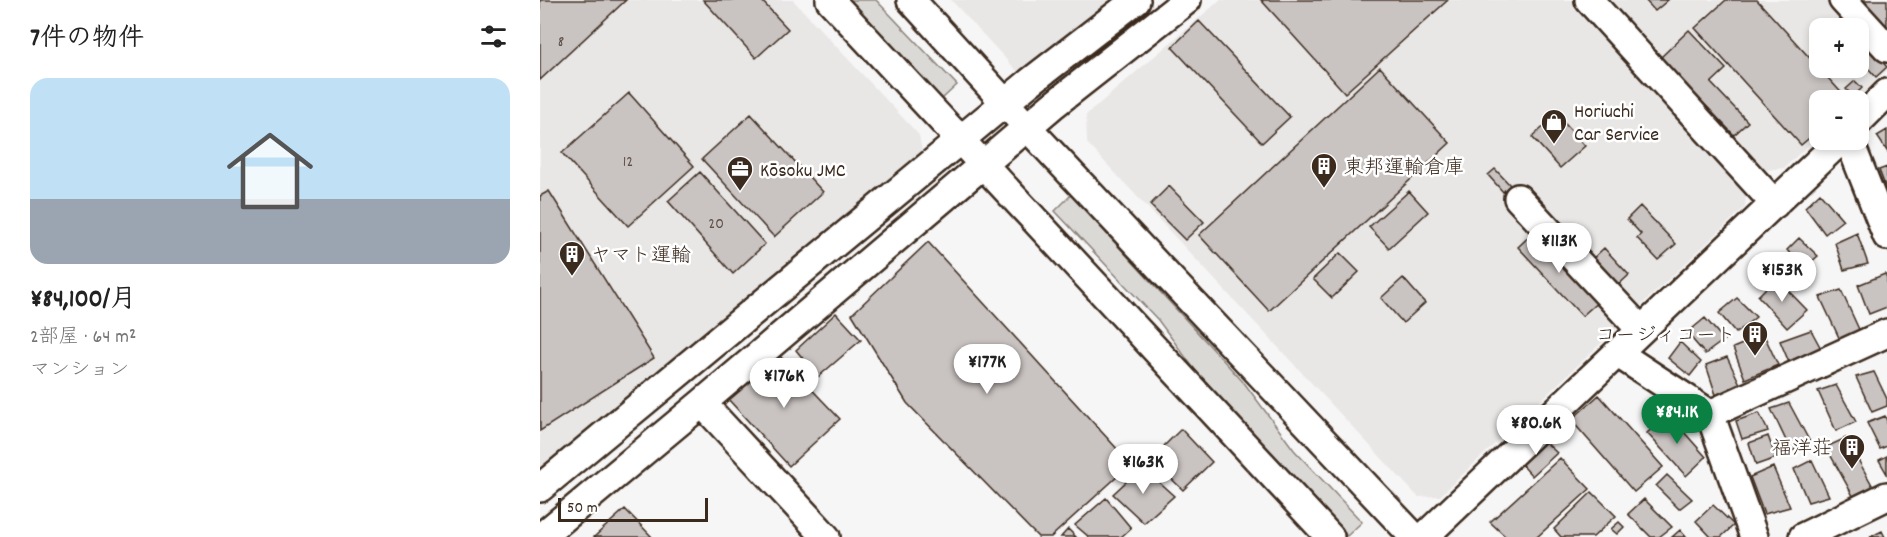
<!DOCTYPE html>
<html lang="ja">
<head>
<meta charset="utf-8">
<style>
  body { margin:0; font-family:Dekko,"Klee One",sans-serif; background:#f6f6f6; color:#222; height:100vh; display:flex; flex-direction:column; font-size:22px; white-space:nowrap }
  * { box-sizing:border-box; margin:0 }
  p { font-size:20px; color:#767676 }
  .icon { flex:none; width:33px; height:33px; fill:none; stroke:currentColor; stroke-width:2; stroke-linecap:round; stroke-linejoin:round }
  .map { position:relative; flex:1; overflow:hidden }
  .side { display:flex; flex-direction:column; background:#fff; width:540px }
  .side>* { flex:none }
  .controls { position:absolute; left:1269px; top:18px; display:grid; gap:12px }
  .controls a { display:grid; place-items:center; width:60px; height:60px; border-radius:12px; background:#fff; box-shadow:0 3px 9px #0003; font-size:30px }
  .scale { position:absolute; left:18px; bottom:15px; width:150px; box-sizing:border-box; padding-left:6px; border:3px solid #3b2a1e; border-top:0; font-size:16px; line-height:21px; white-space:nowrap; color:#3b2a1e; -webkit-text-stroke:4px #fff; paint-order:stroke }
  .price { position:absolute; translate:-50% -51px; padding:0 14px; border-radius:21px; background:#fff; color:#222; font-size:20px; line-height:39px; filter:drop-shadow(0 2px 3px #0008) }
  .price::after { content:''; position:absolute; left:50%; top:36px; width:18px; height:14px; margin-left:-9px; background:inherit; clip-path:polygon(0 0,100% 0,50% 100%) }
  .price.on { background:#0b8043; color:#fff }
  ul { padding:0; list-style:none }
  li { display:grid; align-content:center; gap:12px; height:318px; padding:0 30px }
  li+li { border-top:2px solid #e0e0e0 }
  li span { display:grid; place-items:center; height:186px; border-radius:18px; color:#555 }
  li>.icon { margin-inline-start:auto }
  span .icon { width:108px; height:108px; fill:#fffc; stroke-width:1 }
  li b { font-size:26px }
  h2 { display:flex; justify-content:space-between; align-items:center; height:72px; padding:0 30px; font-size:26px }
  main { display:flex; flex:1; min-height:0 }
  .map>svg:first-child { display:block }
  .built { fill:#e9e7e6; fill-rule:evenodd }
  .green { fill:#dbd9d6; stroke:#8b827a; stroke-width:1.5 }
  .building { fill:#c9c3c1; stroke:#3b2a1e; stroke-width:1.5 }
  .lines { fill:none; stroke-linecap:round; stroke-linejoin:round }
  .minor-casing { stroke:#3b2a1e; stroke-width:32 }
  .minor { stroke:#fff; stroke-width:27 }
  .labels { text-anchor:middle; stroke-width:5; stroke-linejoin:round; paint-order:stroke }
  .number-label { font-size:16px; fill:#5e5047 }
  .poi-label { font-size:20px; fill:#3b2a1e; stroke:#fff; text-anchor:start }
</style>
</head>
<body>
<main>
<section class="side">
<h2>7件の物件<svg class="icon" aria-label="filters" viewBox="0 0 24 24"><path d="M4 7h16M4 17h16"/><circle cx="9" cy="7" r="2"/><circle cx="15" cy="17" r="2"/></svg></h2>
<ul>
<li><span style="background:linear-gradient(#bfe0f5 65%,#9aa5b1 0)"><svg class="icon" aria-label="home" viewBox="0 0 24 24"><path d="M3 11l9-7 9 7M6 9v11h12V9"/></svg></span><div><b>¥84,100/月</b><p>2部屋 · 64 m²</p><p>マンション</p></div></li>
</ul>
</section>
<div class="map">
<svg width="1347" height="537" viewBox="0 0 1347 537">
  <rect width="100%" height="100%" fill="#f7f6f6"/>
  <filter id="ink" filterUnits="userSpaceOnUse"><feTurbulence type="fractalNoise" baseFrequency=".0167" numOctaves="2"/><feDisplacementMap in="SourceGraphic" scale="12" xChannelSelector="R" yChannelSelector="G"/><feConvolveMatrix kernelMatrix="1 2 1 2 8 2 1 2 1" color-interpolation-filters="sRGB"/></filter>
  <g filter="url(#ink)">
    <path class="built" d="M0,0H253L379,135L385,167L0,484Z
      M411,0H586L503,69L477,71Z
      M680,0H1035L1207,185L1205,207L900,496L878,497L547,143L546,115Z
      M1068,0H1347V70L1316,100H1280L1279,135L1244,168L1226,170ZM1280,28H1318V68H1280Z"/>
    <path class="green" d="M310,0H336L417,85L402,99Z
      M531,195L705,384L754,450L822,522L807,536L670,390L618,320L515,211Z"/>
    <path class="building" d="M0,0H86L0,80Z
      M163,0H221L248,29L216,58Z
      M721,0H908L805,93Z
      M1105,0H1128L1115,11Z
      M1186,0H1217L1308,100H1280V129L1261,145L1155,28Z
      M1313,0H1347V35Z
      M659,21L750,117L722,143L632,47Z
      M1149,30L1186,69L1171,83L1208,122L1194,135L1120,58Z
      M1318,36L1347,67L1336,77L1318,57Z
      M840,67L910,143L729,311L659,235Z
      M1315,81L1322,88L1313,97L1306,89Z
      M89,93L154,166L88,226L22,153Z
      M211,114L283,192L234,237L162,159Z
      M1017,115L1045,146L1020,168L992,137Z
      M1347,130V151L1337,136Z
      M1347,167V191L1339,170Z
      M955,169L970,185L963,192L948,175Z
      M160,172L225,244L193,274L128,201Z
      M629,186L664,222L645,240L610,205Z
      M9,191L114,358L0,431V196Z
      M869,191L888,212L849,248L829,227Z
      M1280,193L1303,220L1285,234L1265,207Z
      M1100,206L1136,244L1118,260L1097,238L1101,234L1087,219Z
      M995,231L1060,300L1042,316L978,247Z
      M1317,233L1328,264L1304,270L1295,243Z
      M1259,238L1278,256L1263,269L1247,250Z
      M388,242L591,464L511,537H498L367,403L312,314Z
      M1064,248L1089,275L1074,289L1049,262Z
      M800,253L819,272L792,298L773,279Z
      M1345,274L1347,278V307L1329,314L1318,285Z
      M863,278L885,303L863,323L841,298Z
      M1236,278L1267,310L1247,328L1218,296Z
      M1301,290L1322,336L1302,344L1280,297Z
      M1197,298L1216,317L1196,333L1179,313Z
      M296,313L321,340L278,377L256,350Z
      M1165,318L1184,340L1165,354L1147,333Z
      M1271,330L1284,354L1251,367L1240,341Z
      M1224,335L1238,365L1205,379L1193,348Z
      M1140,342L1161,362L1150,376L1128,358Z
      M237,353L300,419L249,466L188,399Z
      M1187,357L1202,388L1177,398L1166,365Z
      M1334,372L1347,399V406L1332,412L1316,377Z
      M1296,385L1316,422L1296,431L1278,391Z
      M1059,395L1123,467L1094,492L1031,420Z
      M1249,403L1271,444L1251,451L1231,409Z
      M1219,413L1228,431L1202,439L1196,421Z
      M1128,414L1166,457L1146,476L1107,433Z
      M1345,416L1347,421V446L1340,449L1327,423Z
      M641,429L672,462L643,490L611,459Z
      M1228,436L1236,458L1216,465L1209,443Z
      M1000,437L1017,453L992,476L976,458Z
      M1306,438L1337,494L1317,503L1286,447Z
      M1347,456V474L1339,460Z
      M1020,458L1050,489L997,537H966L950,522Z
      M1272,460L1289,496L1268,502L1254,469Z
      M602,467L634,496L604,523L573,494Z
      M1233,467L1250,507L1224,514L1210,477Z
      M1127,475L1152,499L1139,509L1116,486Z
      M1052,492L1076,516L1053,537H1021L1014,529Z
      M566,498L591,528L581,537H549L535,525Z
      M1104,499L1132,527L1119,537H1111L1088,514Z
      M1173,505L1194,525L1181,537H1171L1156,521Z
      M85,509L112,537H54Z
      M1079,522L1084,527L1077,534L1071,529Z
      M528,529L536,537H521Z
      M1140,530L1146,537H1132Z
      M1342,531L1345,537H1330Z"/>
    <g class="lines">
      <g class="minor-casing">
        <path id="minor" d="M290,0L790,537
          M371,0L487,127L874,537
          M1049,0L1235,204
          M1303,0L1347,48
          M1318,122L1347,93
          M1309,140L1347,236
          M978,198L1101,330
          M1077,353L1170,414L1214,537
          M162,403L286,537
          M1170,414L1347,333
          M0,488L490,82L596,0
          M1,537L162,403L512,106L647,0
          M884,537L1301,140
          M1263,537L1347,496"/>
      </g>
      <use href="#minor" class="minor"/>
    </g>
  </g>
  <defs>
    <g id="shop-pin" transform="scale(1.35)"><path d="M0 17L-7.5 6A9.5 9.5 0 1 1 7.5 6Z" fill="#3b2a1e" stroke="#fff"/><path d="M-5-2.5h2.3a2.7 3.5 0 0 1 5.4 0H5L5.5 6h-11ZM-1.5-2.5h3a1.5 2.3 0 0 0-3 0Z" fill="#fff"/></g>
    <g id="building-pin" transform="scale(1.35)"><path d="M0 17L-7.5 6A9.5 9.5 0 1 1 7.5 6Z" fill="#3b2a1e" stroke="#fff"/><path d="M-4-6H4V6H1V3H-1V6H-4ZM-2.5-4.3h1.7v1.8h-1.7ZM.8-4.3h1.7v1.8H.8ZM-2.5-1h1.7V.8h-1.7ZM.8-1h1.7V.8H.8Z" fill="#fff"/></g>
    <g id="office-pin" transform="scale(1.35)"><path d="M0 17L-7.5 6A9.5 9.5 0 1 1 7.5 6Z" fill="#3b2a1e" stroke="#fff"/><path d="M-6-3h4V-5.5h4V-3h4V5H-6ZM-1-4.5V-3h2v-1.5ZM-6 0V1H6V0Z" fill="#fff"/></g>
  </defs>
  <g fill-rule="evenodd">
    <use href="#shop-pin" x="1014" y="122"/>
    <use href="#building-pin" x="784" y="166"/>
    <use href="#office-pin" x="200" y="169"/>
    <use href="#building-pin" x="32" y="254"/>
    <use href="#building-pin" x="1215" y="334"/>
    <use href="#building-pin" x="1312" y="447"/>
  </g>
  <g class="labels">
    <g class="number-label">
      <text x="21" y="46">8</text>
      <text x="88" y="166">12</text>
      <text x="176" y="228">20</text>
    </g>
    <g class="poi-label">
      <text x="1034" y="117">Horiuchi<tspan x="1034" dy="23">Car Service</tspan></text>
      <text x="804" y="173">東邦運輸倉庫</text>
      <text x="220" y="176">Kōsoku JMC</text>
      <text x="51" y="261">ヤマト運輸</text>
      <text x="1196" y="341" text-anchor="end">コージィコート</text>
      <text x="1292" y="454" text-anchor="end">福洋荘</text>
    </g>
  </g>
</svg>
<div class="controls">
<a>+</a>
<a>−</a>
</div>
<div class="scale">50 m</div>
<b class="price" style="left:1019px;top:274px">¥113K</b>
<b class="price" style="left:1242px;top:303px">¥153K</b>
<b class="price" style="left:447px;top:395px">¥177K</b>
<b class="price" style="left:244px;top:409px">¥176K</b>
<b class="price on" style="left:1137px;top:445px">¥84.1K</b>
<b class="price" style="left:996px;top:456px">¥80.6K</b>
<b class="price" style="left:603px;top:495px">¥163K</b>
</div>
</main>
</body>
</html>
